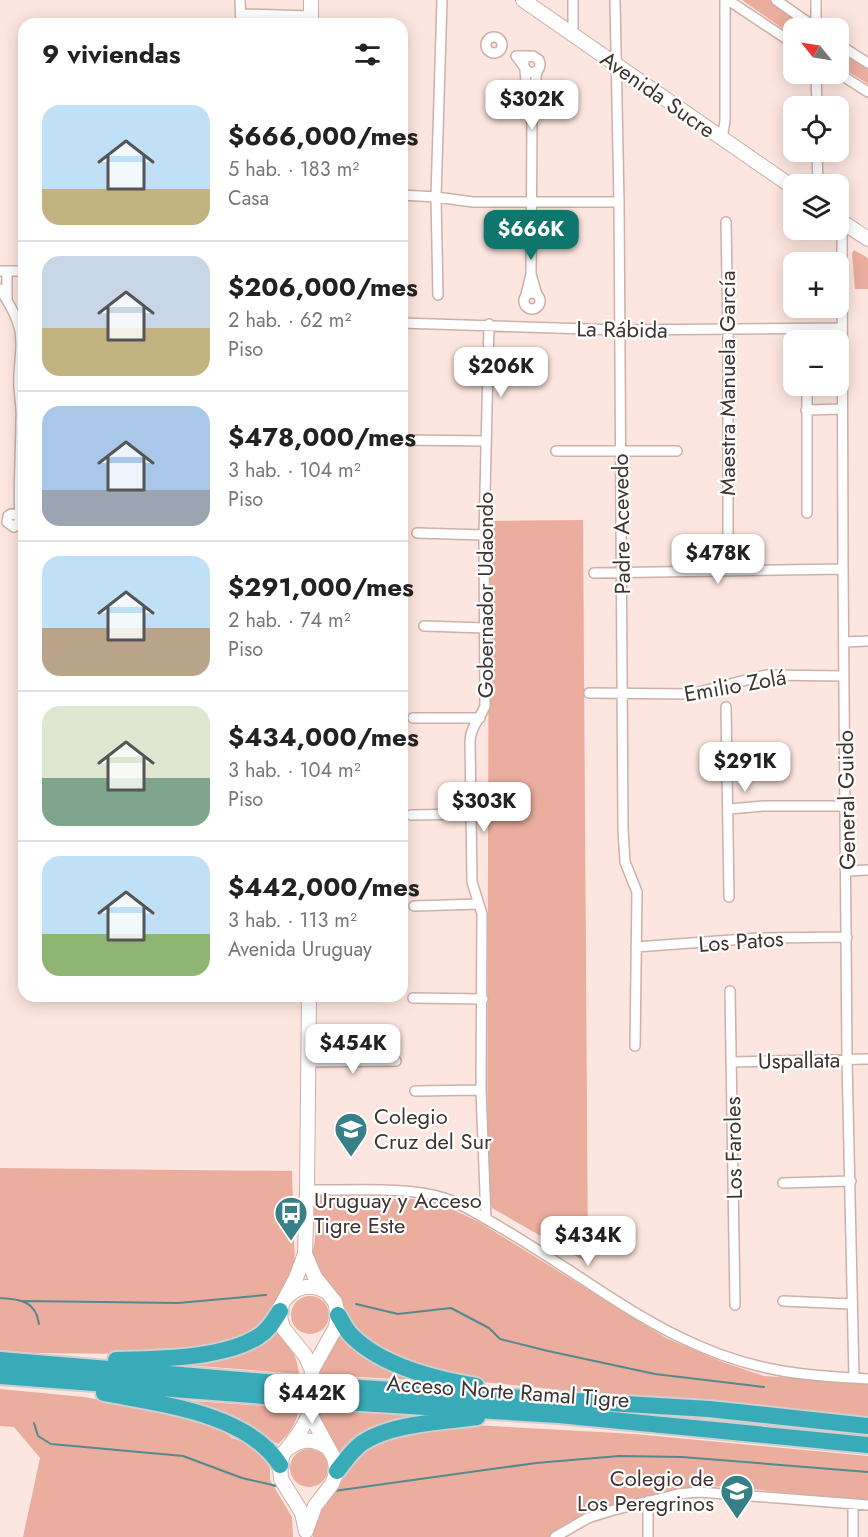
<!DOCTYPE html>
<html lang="es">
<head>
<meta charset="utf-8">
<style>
  body { margin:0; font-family:Jost,sans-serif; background:#f2f2f2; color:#222; height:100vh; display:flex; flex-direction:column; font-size:22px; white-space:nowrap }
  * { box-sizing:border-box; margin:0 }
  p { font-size:20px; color:#767676 }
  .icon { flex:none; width:33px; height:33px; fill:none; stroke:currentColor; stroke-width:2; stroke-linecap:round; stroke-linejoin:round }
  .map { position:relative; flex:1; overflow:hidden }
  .drawer { position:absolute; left:18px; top:18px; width:390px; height:984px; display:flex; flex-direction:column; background:#fff; border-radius:18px; box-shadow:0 3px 15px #0003 }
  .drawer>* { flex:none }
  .needle { width:39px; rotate:300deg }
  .fabs { position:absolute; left:783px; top:18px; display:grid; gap:12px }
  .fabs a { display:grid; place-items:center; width:66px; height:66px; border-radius:12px; background:#fff; box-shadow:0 3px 15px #0003; font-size:30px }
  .price { position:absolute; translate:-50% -51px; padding:0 14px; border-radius:12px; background:#fff; color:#222; font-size:20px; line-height:39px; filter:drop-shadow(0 2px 3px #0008) }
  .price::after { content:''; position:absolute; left:50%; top:36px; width:18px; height:14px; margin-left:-9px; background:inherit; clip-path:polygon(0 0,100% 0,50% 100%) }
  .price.selected { background:#0f766e; color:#fff }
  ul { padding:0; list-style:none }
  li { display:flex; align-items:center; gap:18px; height:150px; padding:0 24px }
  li+li { border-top:2px solid #e0e0e0 }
  li span { display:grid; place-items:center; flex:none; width:168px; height:120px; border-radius:18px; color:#555 }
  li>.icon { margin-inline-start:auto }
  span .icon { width:72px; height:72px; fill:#fffc; stroke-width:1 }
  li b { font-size:26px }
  h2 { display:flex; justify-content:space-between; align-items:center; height:72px; padding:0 24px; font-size:26px }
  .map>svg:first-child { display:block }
  .green { fill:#eaad9e }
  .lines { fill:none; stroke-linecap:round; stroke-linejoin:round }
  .stream { stroke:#55898f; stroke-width:2 }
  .minor-casing { stroke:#ccb0a9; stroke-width:12 }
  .secondary-casing { stroke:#ccb0a9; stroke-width:16 }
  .motorway-casing { stroke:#d1cece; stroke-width:20 }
  .minor { stroke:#fff; stroke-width:9 }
  .secondary { stroke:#fff; stroke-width:14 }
  .motorway { stroke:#39aab7; stroke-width:16 }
  .motorway-bridge-casing { stroke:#d1cece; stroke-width:20; stroke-linecap:butt }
  .motorway-bridge { stroke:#39aab7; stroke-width:16 }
  .labels { text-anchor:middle; stroke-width:4.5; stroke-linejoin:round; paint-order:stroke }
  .street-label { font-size:22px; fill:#3f3431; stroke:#fff }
  .poi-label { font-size:22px; fill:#3f3431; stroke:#fff; text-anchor:start }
</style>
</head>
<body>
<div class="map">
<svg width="868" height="1537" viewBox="0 0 868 1537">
  <rect width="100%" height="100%" fill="#fde6df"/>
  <path class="green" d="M742,0H770L810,28H794L793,36Z
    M838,47L868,67V84L839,66Z
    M854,250L868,258V289H855L852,253Z
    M583,520L588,1263L492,1208L487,1188L489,521Z
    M0,1168L292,1171L295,1268L270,1312L257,1329L234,1339L173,1351L136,1354L33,1353L0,1350Z
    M322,1195L433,1200L479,1222L666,1338L725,1363L764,1376L868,1383V1421L474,1381L397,1361L373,1342L362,1341L311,1259C314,1248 317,1232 315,1220C313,1212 310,1206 314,1197Z
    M291 1315a19 19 0 1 1 38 0a19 19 0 1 1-38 0Z
    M274,1329C290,1340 297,1356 299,1374L136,1361L191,1357Z
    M337,1331C358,1359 399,1368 431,1381L326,1375L324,1409L444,1417L409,1422L339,1462L313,1410V1378Z
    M0,1389L84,1397L142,1407L215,1424L232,1438L248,1443L264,1456L270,1469V1480L292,1517L293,1537H23L40,1458L14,1427L0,1426Z
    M162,1399L299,1408C296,1425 290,1433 278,1444L248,1427Z
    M456,1424L635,1434L868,1456V1502L725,1486L680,1489L586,1515L551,1537H313L312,1519L344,1464L385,1437Z
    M290 1468a19 19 0 1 1 38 0a19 19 0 1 1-38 0Z"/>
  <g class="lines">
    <path class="stream" d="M0,1298C20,1299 36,1301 39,1324
      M23,1301L178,1303L266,1295
      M356,1304L398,1314L451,1308L489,1328L500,1339L548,1351L655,1374L764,1387
      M34,1423L38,1436L51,1444L183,1456L242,1478L277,1486H274
      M334,1491L536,1463L619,1456L682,1457L868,1472"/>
    <g class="minor-casing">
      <path id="minor" d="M240,0L241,24
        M615,0L619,202L623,829L625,862L637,892L635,1046
        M728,0L794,44
        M776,0L816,28
        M241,14L311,16
        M816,28V0
        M573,34V0
        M486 45a8 8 0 1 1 16 0a8 8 0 1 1-16 0Z
        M838,44L868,63
        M523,64L526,57L533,56L539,60C542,68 537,74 528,72L516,56H530
        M525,70L528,108L532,118L536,108V75L538,70
        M838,73L868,92
        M816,74L817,106
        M722,138L725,121V0
        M817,152L818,184
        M402,195L436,197L473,202H619
        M726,222L728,335V545
        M842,222L843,569L847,1059L854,1378
        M0,271H24
        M531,274L532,118
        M0,289C8,302 17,316 20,331C23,347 19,362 19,377C18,391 22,405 21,419C21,453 18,487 20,521L14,527L7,522L8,516L11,514L17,515L20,519
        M524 301a8 8 0 1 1 16 0a8 8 0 1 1-16 0Z
        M438,295L436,197L442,0
        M526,295L531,274L537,295
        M7,300V271
        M402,323L619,330L842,328
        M807,386V513
        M806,410L842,409
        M402,440L486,441
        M556,451H677
        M417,533L484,535
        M594,573L843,569
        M424,626L485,628
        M844,642L868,641
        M589,693L691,694L766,675L844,676
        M726,707L729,897
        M413,718H480
        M729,809L764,806H845
        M411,815L471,814
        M847,871L868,870
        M414,906L479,904
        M636,947L759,938L847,937
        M730,991L735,1305
        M413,998L483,999
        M309,1062L396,1061
        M731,1062L868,1059
        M415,1091L481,1090
        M783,1183L851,1181
        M307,1190C346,1191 408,1186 444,1198C460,1203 474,1212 488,1220C520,1238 550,1258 581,1278C642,1319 704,1357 777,1370C807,1376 838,1377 868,1379
        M486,1219L481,1090L482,914L472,882L470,740C471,726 480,719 485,706L484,535L489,324
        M783,1301L851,1304
        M648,1501V1537
        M853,1504V1537
        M555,1537L588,1518L610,1511L678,1494L699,1492L868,1505"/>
    </g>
    <g class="secondary-casing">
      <path id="secondary" d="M523,0L794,188
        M311,24V0
        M838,219L868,239
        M309,996L307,1190L305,1254L296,1278L281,1306L280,1317L283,1328L305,1355L312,1370
        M305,1254L315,1277L335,1302L338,1315L336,1327L312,1370L310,1414L334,1458L337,1471L332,1484L315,1506L306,1531
        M288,1296C299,1285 313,1284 327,1292
        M289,1448C302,1438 316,1438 329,1449
        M306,1531L302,1513L281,1479L280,1465L283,1454L299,1433L310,1414"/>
    </g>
    <g class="motorway-casing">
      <path id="motorway" d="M338,1315C342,1321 345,1329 351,1335C381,1366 434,1379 476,1386
        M0,1360L278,1383
        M116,1360C156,1359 225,1359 259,1336C269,1330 274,1320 280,1311
        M0,1376L278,1397
        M327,1386L709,1409L868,1426
        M104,1393C160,1404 247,1413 280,1465
        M327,1401L559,1415L868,1445
        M337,1471C345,1461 352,1450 362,1443C391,1423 443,1422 477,1417"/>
    </g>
    <use href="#minor" class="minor"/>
    <use href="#secondary" class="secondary"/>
    <use href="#motorway" class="motorway"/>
    <g class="motorway-bridge-casing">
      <path id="motorway-bridge" d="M278,1383L327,1386
        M278,1397L327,1401"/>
    </g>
    <use href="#motorway-bridge" class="motorway-bridge"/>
  </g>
  <defs>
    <g id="school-pin" transform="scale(1.725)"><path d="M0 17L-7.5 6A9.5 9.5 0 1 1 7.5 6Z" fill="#388088" stroke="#fff"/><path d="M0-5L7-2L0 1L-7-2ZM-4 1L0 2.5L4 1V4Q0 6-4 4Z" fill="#fff"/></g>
    <g id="bus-pin" transform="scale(1.725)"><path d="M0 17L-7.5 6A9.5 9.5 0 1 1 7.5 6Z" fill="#388088" stroke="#fff"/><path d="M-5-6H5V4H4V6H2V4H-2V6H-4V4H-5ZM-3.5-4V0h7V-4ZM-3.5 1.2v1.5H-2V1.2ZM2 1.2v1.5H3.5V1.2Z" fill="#fff"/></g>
  </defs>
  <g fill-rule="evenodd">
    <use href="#school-pin" x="351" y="1129"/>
    <use href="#bus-pin" x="291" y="1213"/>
    <use href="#school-pin" x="737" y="1491"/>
  </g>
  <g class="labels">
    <g class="street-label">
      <text transform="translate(658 94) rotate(35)" y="8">Avenida Sucre</text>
      <text transform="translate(622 329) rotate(1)" y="8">La Rábida</text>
      <text transform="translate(727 383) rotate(-90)" y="8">Maestra Manuela García</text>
      <text transform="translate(621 524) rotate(-91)" y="8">Padre Acevedo</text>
      <text transform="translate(485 595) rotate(-90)" y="8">Gobernador Udaondo</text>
      <text transform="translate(735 685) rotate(-10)" y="8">Emilio Zolá</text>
      <text transform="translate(846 800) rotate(-91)" y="8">General Guido</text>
      <text transform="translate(741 941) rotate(-4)" y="8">Los Patos</text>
      <text transform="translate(799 1060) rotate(-1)" y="8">Uspallata</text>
      <text transform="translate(733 1148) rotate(-91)" y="8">Los Faroles</text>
      <text transform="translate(508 1391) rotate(4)" y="8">Acceso Norte Ramal Tigre</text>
    </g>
    <g class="poi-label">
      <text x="374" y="1124">Colegio<tspan x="374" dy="25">Cruz del Sur</tspan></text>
      <text x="314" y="1208">Uruguay y Acceso<tspan x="314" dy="25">Tigre Este</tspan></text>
      <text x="714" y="1486" text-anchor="end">Colegio de<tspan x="714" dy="25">Los Peregrinos</tspan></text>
    </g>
  </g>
</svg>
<div class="fabs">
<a><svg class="needle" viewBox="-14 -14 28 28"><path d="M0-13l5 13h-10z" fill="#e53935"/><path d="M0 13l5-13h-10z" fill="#767676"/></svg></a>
<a><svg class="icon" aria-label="locate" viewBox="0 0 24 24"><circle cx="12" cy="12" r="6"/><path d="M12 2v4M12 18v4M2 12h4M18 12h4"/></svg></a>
<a><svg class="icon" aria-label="layers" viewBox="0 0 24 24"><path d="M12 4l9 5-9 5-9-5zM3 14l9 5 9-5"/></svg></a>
<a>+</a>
<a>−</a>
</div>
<b class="price" style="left:532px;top:131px">$302K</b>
<b class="price selected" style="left:531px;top:261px">$666K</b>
<b class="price" style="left:501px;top:398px">$206K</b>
<b class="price" style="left:718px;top:585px">$478K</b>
<b class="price" style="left:745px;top:793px">$291K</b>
<b class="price" style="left:484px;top:833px">$303K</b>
<b class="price" style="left:353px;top:1075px">$454K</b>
<b class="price" style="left:588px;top:1267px">$434K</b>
<b class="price" style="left:312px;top:1425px">$442K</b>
<section class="drawer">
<h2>9 viviendas<svg class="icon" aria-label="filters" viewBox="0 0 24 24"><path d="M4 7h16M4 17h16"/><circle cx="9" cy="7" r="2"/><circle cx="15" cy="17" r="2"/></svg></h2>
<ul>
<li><span style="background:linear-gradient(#bfe0f5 70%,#c2b280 0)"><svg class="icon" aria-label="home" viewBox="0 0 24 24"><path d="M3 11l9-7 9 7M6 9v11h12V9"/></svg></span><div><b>$666,000/mes</b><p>5 hab. · 183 m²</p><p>Casa</p></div></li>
<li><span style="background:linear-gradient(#c9d6e8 60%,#c2b280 0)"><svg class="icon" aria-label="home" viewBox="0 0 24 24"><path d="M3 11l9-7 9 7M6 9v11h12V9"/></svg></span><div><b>$206,000/mes</b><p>2 hab. · 62 m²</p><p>Piso</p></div></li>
<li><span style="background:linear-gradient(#a9c7e8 70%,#9aa5b1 0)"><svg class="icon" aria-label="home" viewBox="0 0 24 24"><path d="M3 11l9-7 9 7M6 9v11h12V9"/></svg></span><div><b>$478,000/mes</b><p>3 hab. · 104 m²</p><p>Piso</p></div></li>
<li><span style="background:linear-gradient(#bfe0f5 60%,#b9a48a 0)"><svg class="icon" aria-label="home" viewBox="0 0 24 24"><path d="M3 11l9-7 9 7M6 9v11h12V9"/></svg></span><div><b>$291,000/mes</b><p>2 hab. · 74 m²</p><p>Piso</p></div></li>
<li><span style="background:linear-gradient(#dfe7d0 60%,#7fa58c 0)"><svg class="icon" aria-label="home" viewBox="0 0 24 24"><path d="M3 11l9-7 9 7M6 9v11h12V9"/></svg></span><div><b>$434,000/mes</b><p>3 hab. · 104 m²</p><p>Piso</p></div></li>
<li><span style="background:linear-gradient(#bfe0f5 65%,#8fb573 0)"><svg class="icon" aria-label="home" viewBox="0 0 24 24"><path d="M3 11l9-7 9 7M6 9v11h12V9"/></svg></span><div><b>$442,000/mes</b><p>3 hab. · 113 m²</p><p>Avenida Uruguay</p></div></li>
</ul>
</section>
</div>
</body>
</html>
